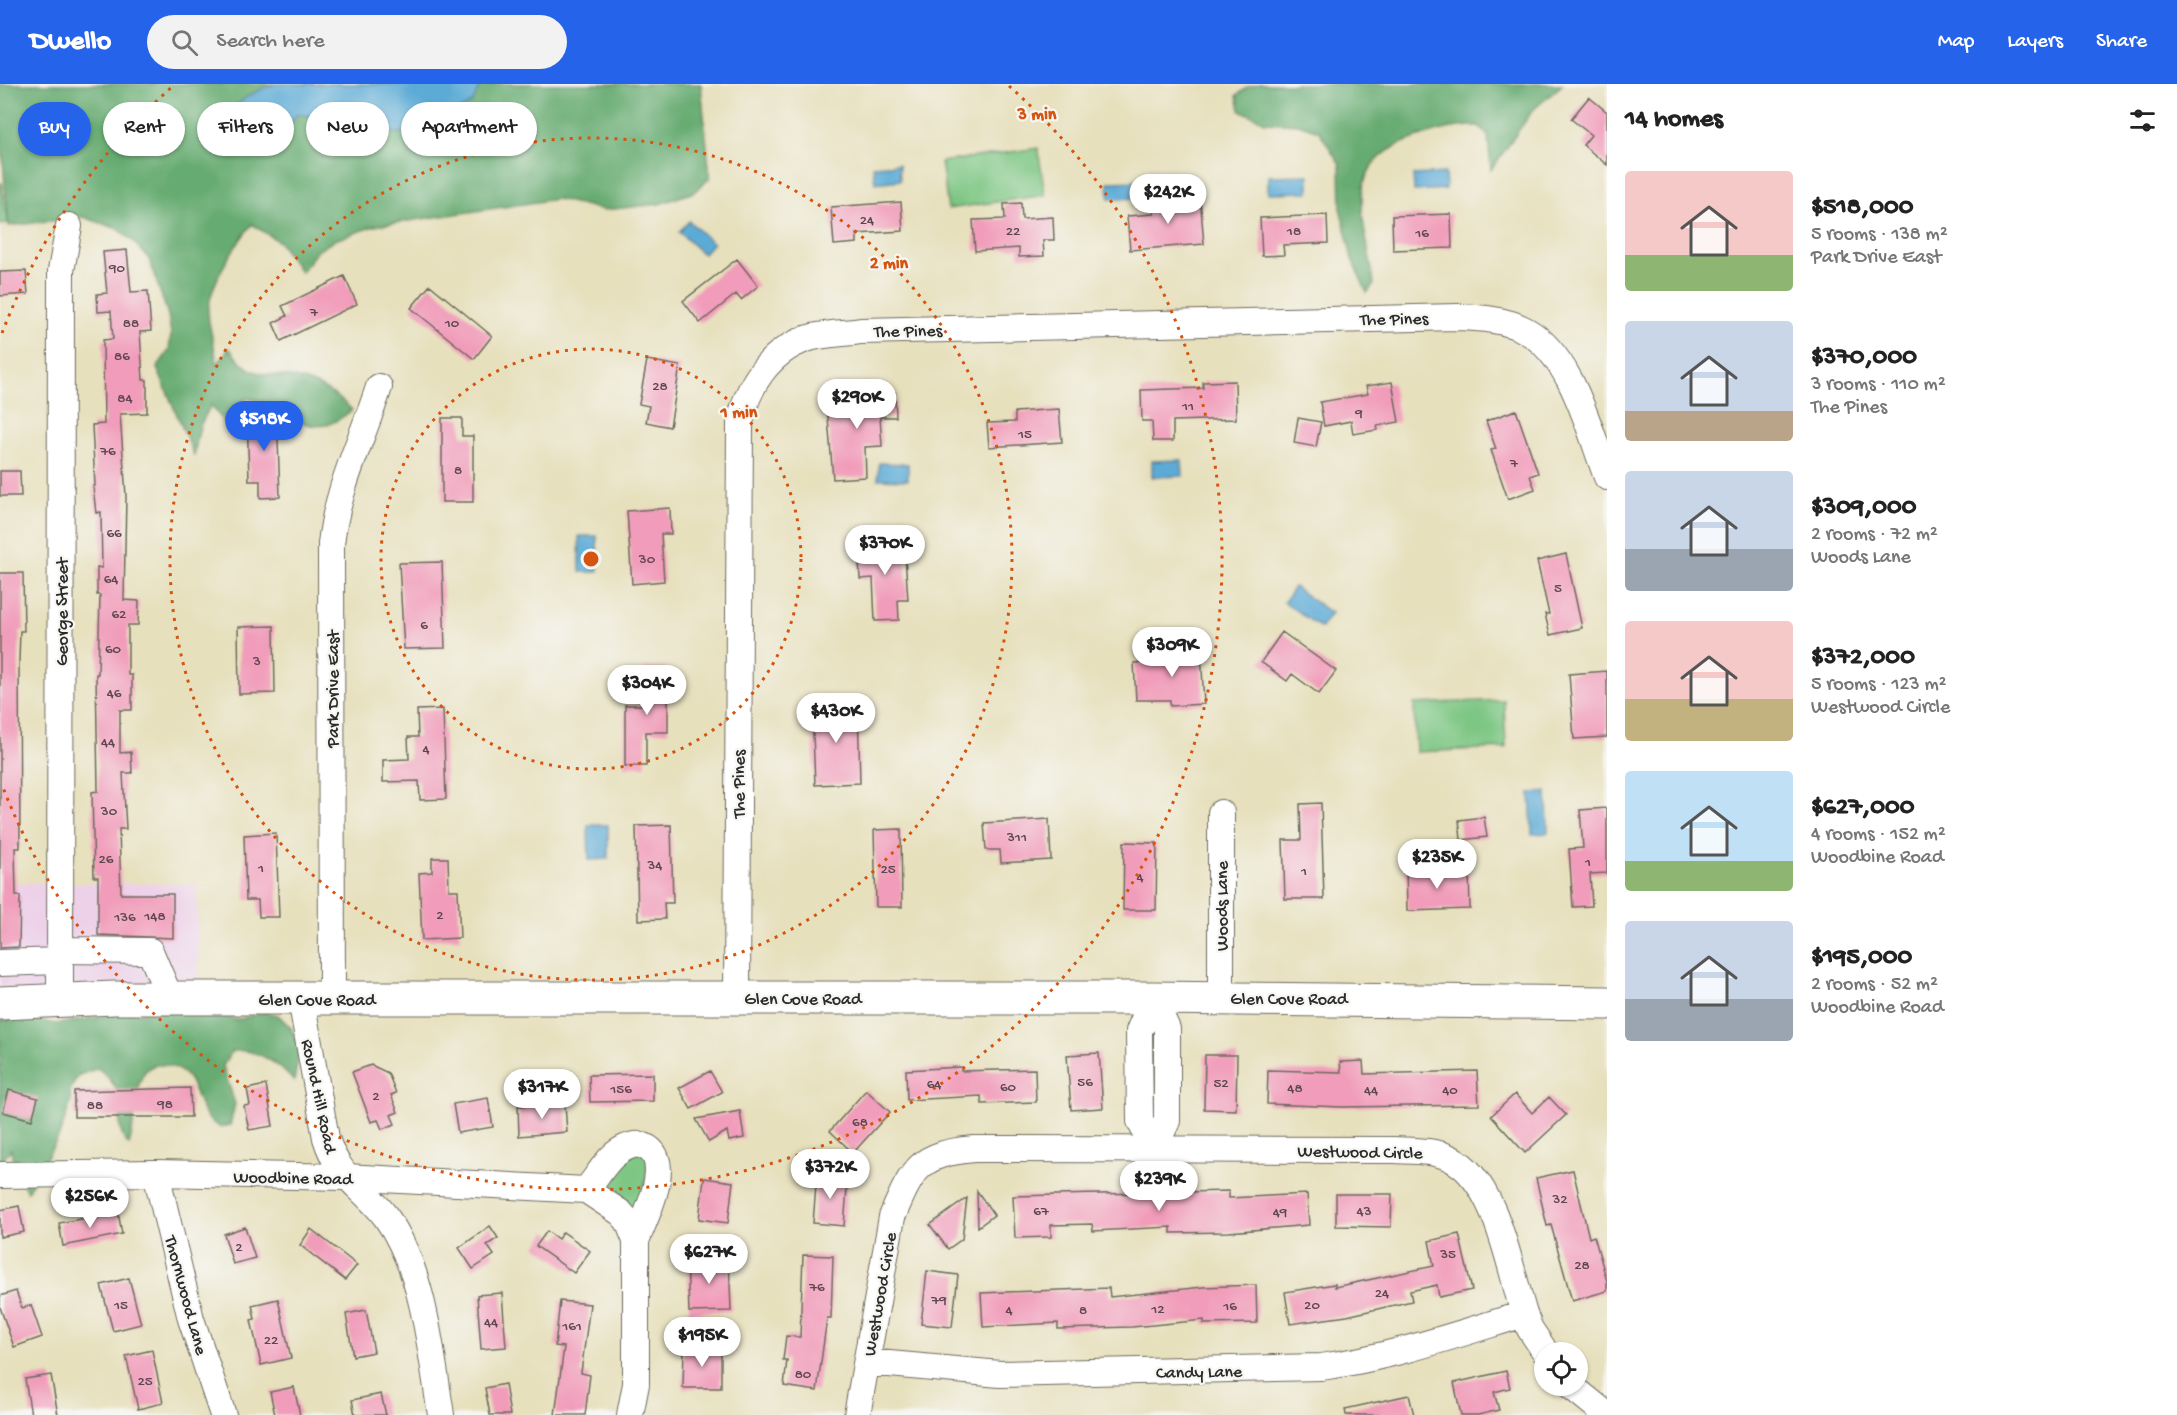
<!DOCTYPE html>
<html lang="en">
<head>
<meta charset="utf-8">
<style>
  body { margin:0; font-family:"Gochi Hand",sans-serif; background:#f2f2f2; color:#222; height:100vh; display:flex; flex-direction:column; font-size:22px; white-space:nowrap }
  * { box-sizing:border-box; margin:0 }
  p { font-size:20px; color:#767676 }
  .icon { flex:none; width:33px; height:33px; fill:none; stroke:currentColor; stroke-width:2; stroke-linecap:round; stroke-linejoin:round }
  .map { position:relative; flex:1; overflow:hidden }
  .details { display:flex; flex-direction:column; background:#fff; width:570px }
  .details>* { flex:none }
  .hud { position:absolute; left:18px; top:18px; width:570px; height:54px; display:flex; gap:12px }
  .tools { position:absolute; left:1534px; top:1258px; display:grid; gap:12px }
  .tools a { display:grid; place-items:center; width:54px; height:54px; border-radius:50%; background:#fff; box-shadow:0 2px 4px #0004; font-size:30px }
  .price { position:absolute; translate:-50% -51px; padding:0 14px; border-radius:21px; background:#fff; color:#222; font-size:20px; line-height:39px; filter:drop-shadow(0 2px 3px #0008) }
  .price::after { content:''; position:absolute; left:50%; top:36px; width:18px; height:14px; margin-left:-9px; background:inherit; clip-path:polygon(0 0,100% 0,50% 100%) }
  .price.current { background:#2563eb; color:#fff }
  ul { padding:0; list-style:none }
  li { display:flex; align-items:center; gap:18px; height:150px; padding:0 18px }
  li span { display:grid; place-items:center; flex:none; width:168px; height:120px; border-radius:6px; color:#555 }
  li>.icon { margin-inline-start:auto }
  span .icon { width:72px; height:72px; fill:#fffc; stroke-width:1 }
  li b { font-size:26px }
  h2 { display:flex; justify-content:space-between; align-items:center; height:72px; padding:0 18px; font-size:26px }
  .pill { padding:0 21px; border-radius:27px; background:#fff; box-shadow:0 2px 4px #0004; font-size:21px; line-height:54px }
  .pill.current { background:#2563eb; color:#fff }
  header { display:flex; align-items:center; gap:36px; box-sizing:border-box; height:84px; padding:0 30px; background:#2563eb; color:#fff }
  header strong { font-size:28px }
  nav { display:flex; gap:33px; margin-inline-start:auto; font-size:21px }
  .search { width:420px; height:54px; background:#f2f2f2; display:flex; align-items:center; gap:15px; box-sizing:border-box; padding:0 21px; border-radius:33px; color:#767676; font-size:22px }
  main { display:flex; flex:1; min-height:0 }
  .map>svg:first-child { display:block }
  .built { fill:#edd1e9 }
  .green { fill:#7dc683; stroke:#547857; stroke-width:1.5 }
  .forest { fill:#66ab71; stroke:#486b4e; stroke-width:1.5 }
  .water { fill:#5cabd6; stroke:#446b80; stroke-width:1.5 }
  .building { fill:#f19cba }
  .lines { fill:none; stroke-linecap:round; stroke-linejoin:round }
  .minor-casing { stroke:#6d6a5e; stroke-width:28 }
  .major-casing { stroke:#6d6a5e; stroke-width:35 }
  .minor { stroke:#fff; stroke-width:26 }
  .major { stroke:#fff; stroke-width:33 }
  .ring { fill:none; stroke:#d5540f; stroke-width:3; stroke-dasharray:3 6 }
  .labels { text-anchor:middle; stroke-width:4.5; stroke-linejoin:round; paint-order:stroke }
  .number-label { font-size:15px; fill:#5c474f }
  .street-label { font-size:18px; fill:#2b2b2b; stroke:#f6f6f2 }
  .centre { fill:#d5540f; stroke:#f6f6f2; stroke-width:3 }
  .ring-label { font-size:18px; text-anchor:middle; font-weight:bold; fill:#d5540f; stroke:#f6f6f2; stroke-width:4.5; stroke-linejoin:round; paint-order:stroke }
</style>
</head>
<body>
<header>
<strong>Dwello</strong>
<div class="search"><svg class="icon" aria-label="search" viewBox="0 0 24 24"><circle cx="10" cy="10" r="6"/><path d="M15 15l6 6"/></svg>Search here</div>
<nav><a>Map</a><a>Layers</a><a>Share</a></nav>
</header>
<main>
<div class="map">
<svg width="1607" height="1331" viewBox="0 0 1607 1331">
  <rect width="100%" height="100%" fill="#f6f6f2"/>
  <filter id="ink" filterUnits="userSpaceOnUse"><feTurbulence type="fractalNoise" baseFrequency=".0167" numOctaves="2"/><feDisplacementMap in="SourceGraphic" scale="12" xChannelSelector="R" yChannelSelector="G"/><feConvolveMatrix kernelMatrix="1 2 1 2 8 2 1 2 1" color-interpolation-filters="sRGB"/></filter>
  <filter id="wash" filterUnits="userSpaceOnUse"><feTurbulence type="fractalNoise" baseFrequency=".008" numOctaves="4" result="noise"/><feDisplacementMap in="SourceGraphic" scale="24" xChannelSelector="R" yChannelSelector="G"/><feGaussianBlur stdDeviation="1.35" result="paint"/><feColorMatrix in="noise" values="0 0 0 0 0 0 0 0 0 0 0 0 0 0 0 0 0 1.4 0 .05"/><feComposite in="paint" operator="in"/></filter>
  <g filter="url(#wash)">
    <rect width="100%" height="100%" fill="#e7e0bd"/>
    <path class="built" d="M0,799L197,800L199,914L0,919Z"/>
    <path class="green" d="M1038,64L1045,111L948,125L941,78Z
      M2,99L8,139L0,140V100Z
      M1504,616L1506,664L1416,668L1414,620Z
      M650,1065L636,1157L595,1096L613,1072Z"/>
    <path class="forest" d="M0,0H701L710,94L694,108L659,120L604,126L557,115L374,142L335,156L317,167L301,188L278,157L252,140C234,163 210,199 208,229C208,238 216,268 217,281L229,264C253,298 265,287 299,295C319,300 337,311 352,326C334,341 318,348 296,335C289,331 284,324 276,322C267,319 257,317 248,314C234,321 233,332 231,347L211,321L200,342L194,371L157,284L169,266L171,250L168,231L149,175L133,157L118,145L83,133L9,142L0,46Z
      M1259,0H1563L1533,26L1491,86L1488,52L1479,42C1457,41 1437,47 1416,54C1336,80 1366,136 1374,200L1367,209L1352,175L1341,128L1340,80L1319,47L1298,40L1265,38L1240,26L1237,11L1248,3Z
      M206,925L236,936L265,928L278,931L291,944L300,965L294,997C278,980 256,962 231,968L223,982L235,1020L230,1041L220,1043C199,1034 200,1012 188,994C179,982 154,974 144,989C131,1012 137,1037 129,1061C113,1044 124,1033 120,1015C118,1004 107,991 98,984L79,991L74,998L70,1008L71,1018L59,1052L27,1108L14,1082L11,1065L0,1080V937L22,933L56,940L117,930Z"/>
    <path class="water" d="M275,0H481L472,19L430,42L405,49H353L317,33L297,30L275,64C256,68 243,68 227,55C222,23 249,9 275,0Z
      M899,80L900,96L875,99L873,82Z
      M1445,89L1446,105L1414,107L1413,91Z
      M1309,91V108L1268,109V92Z
      M1141,97V114L1109,115L1108,98Z
      M689,137L713,159L703,170L679,148Z
      M1182,376L1183,392L1152,393V377Z
      M879,379L908,380V396L878,395Z
      M579,452H597L598,488H580Z
      M1294,503L1331,529L1321,544L1284,518Z
      M1547,708L1548,749L1532,750L1530,709Z
      M588,741H608V775L589,776Z"/>
    <g id="blocks">
      <path class="building" d="M1589,13L1607,28V81L1583,61L1591,51L1571,35Z
        M1200,113L1204,160L1130,166L1127,132L1154,130L1153,117Z
        M901,118L903,147L857,150V159L834,161L831,123Z
        M1021,119L1022,135L1053,133L1054,156H1043L1044,172L1019,173V164L975,167L973,136L1005,135L1004,120Z
        M1451,130L1452,164L1393,166L1392,132Z
        M1327,131L1328,159L1283,161L1284,171L1262,172L1260,134Z
        M127,166L131,208L148,207L151,247L140,248L143,296H147V329L120,330L126,412L124,516L139,517L138,541H128V591H132V626H120V669L131,668L132,689H123L126,745H119L121,810H173V854L98,851V793H94L92,708L98,707L96,590H98L100,511H97V483L102,484L101,428L96,429L93,402H95L92,341L104,340L103,256L113,255L111,227L98,228L97,210L107,209L103,168Z
        M737,175L758,202L741,216L736,210L700,239L683,217Z
        M26,187L28,210L0,212V188Z
        M344,192L357,220L281,257L273,239L287,232L282,222Z
        M430,201L492,252L474,275L411,224Z
        M647,276L680,282L670,343L646,338L649,322L639,320Z
        M1235,297L1236,335L1173,337V357H1153L1152,337H1142L1141,306L1203,304V298Z
        M1392,298L1399,338L1377,342L1378,346L1353,350L1351,337L1324,342L1320,318L1368,310L1366,302Z
        M895,308L896,333H880L882,362L865,363L866,393L833,395L827,322H837V310Z
        M1059,325L1062,358L989,363L987,339L1015,338V328Z
        M277,326L280,413L260,414V397H249L247,327Z
        M1516,326L1538,389L1530,392L1535,405L1508,415L1491,366L1496,365L1486,337Z
        M442,334H462V352H473V418H442Z
        M1298,334L1321,338L1316,363L1294,359Z
        M0,387H20L21,412H0Z
        M670,424L671,450H661L664,497L632,500L627,427Z
        M904,457L908,516H898L899,536L875,537L873,494L860,495L858,459Z
        M1566,470L1582,544L1550,551L1545,530H1549L1537,477Z
        M442,478L445,564L404,565L399,479Z
        M0,489H23L24,547H20L19,576L20,764H15L16,812H20L19,863L0,864Z
        M274,542L275,609L239,610L238,543Z
        M1282,548L1336,587L1319,610L1292,590L1287,597L1261,578Z
        M1187,560V568L1201,567L1204,620L1170,622V616H1136L1134,579L1164,578L1163,562Z
        M644,584H668V648H646V682H625V621H644Z
        M1607,587V653L1574,655L1569,590Z
        M858,620L860,699L815,701L812,622Z
        M443,625L446,715L420,716L419,697L383,698V676L409,675L408,653H418L417,626Z
        M1321,719L1324,815H1285L1283,756H1301L1300,720Z
        M1607,724V789L1590,790L1592,822L1573,823L1569,765L1583,764L1580,726Z
        M1484,733L1487,753L1461,756L1459,736Z
        M1049,735L1051,776L1001,779L1000,766H986L984,739Z
        M671,741L673,819H664L665,835L638,836L636,742Z
        M901,745L902,823H876L874,746Z
        M276,749L279,833H259L258,816H246L244,751Z
        M1124,758L1157,759L1156,826H1123Z
        M432,774H448L449,806H458L460,854L422,856L419,789L432,788Z
        M1406,781H1421V789L1469,787L1470,825L1407,827Z
        M1099,969L1103,1024L1071,1026L1067,971Z
        M1205,971H1237L1236,1026L1204,1025Z
        M1363,977L1364,990L1477,987L1479,1021L1342,1023L1267,1020L1268,986L1341,988L1340,978Z
        M371,981L388,989L396,1009L391,1011L398,1028L391,1031L395,1040L382,1045L378,1036L371,1038L352,988Z
        M961,983V987L1035,985L1036,1018L982,1020L981,1012L907,1016L906,986Z
        M710,987L722,1008L691,1025L679,1004Z
        M653,990V1017L590,1018L589,991Z
        M266,1001L273,1042L249,1046L244,1022L250,1021L247,1005Z
        M190,1004L191,1033H74V1007Z
        M9,1006L38,1014L32,1036L3,1028Z
        M866,1006L890,1028L853,1069L830,1047Z
        M1515,1010L1532,1029L1549,1013L1566,1031L1525,1069L1491,1032Z
        M488,1014L493,1043L458,1049L453,1020Z
        M565,1020L567,1048L519,1052L518,1022Z
        M740,1027L744,1054L729,1057L727,1047L709,1058L696,1035Z
        M1573,1086L1589,1154L1594,1152L1607,1197V1207L1572,1217L1551,1141L1547,1142L1536,1094Z
        M817,1089L848,1092L844,1142L813,1139Z
        M704,1094L733,1098L728,1139L699,1135Z
        M977,1107L994,1131L978,1143Z
        M1229,1107V1114L1307,1110L1309,1141L1229,1148L1171,1149V1143L1093,1147L1092,1140L1051,1141V1153L1015,1154L1013,1112Z
        M1336,1110H1392L1391,1143L1336,1142Z
        M967,1114L962,1155L948,1165L930,1141Z
        M19,1122L24,1148L0,1153V1126Z
        M118,1128L122,1150L63,1162L59,1139Z
        M490,1142L498,1154L487,1161L494,1171L473,1185L459,1164Z
        M245,1143L255,1174L233,1180L224,1150Z
        M311,1145L357,1181L345,1196L300,1161Z
        M547,1147L558,1155L563,1148L590,1167L574,1189L536,1162Z
        M1459,1150L1472,1206L1439,1213L1437,1201L1410,1207L1412,1217L1347,1232L1290,1240L1285,1208L1335,1200V1203L1434,1182L1429,1157Z
        M803,1171L833,1172L831,1234H827L817,1307L784,1302L787,1276H783L786,1252L800,1253Z
        M729,1173L731,1227L689,1228L687,1175Z
        M927,1187L958,1191L952,1243L921,1240Z
        M129,1194L141,1240L113,1247L101,1201Z
        M1256,1201L1257,1239L1204,1240V1236L1132,1243L1058,1245V1239L983,1243L981,1209L1109,1204L1110,1213L1203,1203Z
        M16,1207L22,1224L31,1221L42,1253L14,1263L0,1223V1212Z
        M502,1209L506,1263L481,1265L477,1211Z
        M278,1215L291,1274L261,1281L251,1236L255,1235L252,1221Z
        M560,1217L590,1220L581,1289L590,1291L585,1331H555L564,1263L555,1262Z
        M366,1226L374,1268L353,1272L346,1230Z
        M684,1263H721V1304H683Z
        M152,1266L163,1319L138,1325L126,1272Z
        M1506,1287L1510,1304L1494,1308L1499,1326L1478,1331H1461L1454,1299Z
        M51,1291L58,1331H31L25,1295Z
        M505,1300L510,1331H490L485,1304Z
        M294,1303L300,1331H275L270,1308Z
        M381,1310L386,1331H355L352,1316Z
        M1409,1311L1414,1331H1346L1345,1325Z"/>
    </g>
  </g>
  <g filter="url(#ink)">
    <use href="#blocks" fill-opacity="0" stroke="#6d6a5e" stroke-width="1.5"/>
    <g class="lines">
      <g class="minor-casing">
        <path id="minor" d="M60,866L150,867L170,914
          M0,879L60,877
          M737,914L740,339C747,302 769,268 806,255C822,249 844,250 861,247L1458,233C1480,234 1505,235 1525,246C1572,271 1589,346 1607,393
          M1153,914L1167,945V1037L1154,1065L1140,1037L1139,947Z
          M1221,914V729
          M301,915L326,1054C339,1096 362,1101 386,1133C424,1186 431,1268 441,1331
          M332,915L331,460C337,404 362,356 379,303
          M60,916L61,187L69,142
          M156,1089L191,1235L223,1331
          M0,1091L156,1089L345,1093L586,1106L621,1129L628,1137L636,1157V1300L630,1331
          M586,1106C595,1096 602,1083 612,1073C619,1066 632,1059 641,1061C678,1072 644,1135 636,1157
          M867,1278L1000,1290L1321,1283C1393,1273 1455,1251 1524,1230
          M1571,1302L1607,1331
          M857,1331L892,1133C913,1084 919,1070 974,1065L1394,1066C1412,1067 1433,1066 1450,1074C1496,1095 1510,1185 1524,1230L1530,1245L1546,1269"/>
      </g>
      <g class="major-casing">
        <path id="major" d="M0,919L114,914H1153L1607,919"/>
      </g>
      <use href="#minor" class="minor"/>
      <use href="#major" class="major"/>
    </g>
  </g>
  <g class="ring">
    <circle cx="591" cy="475" r="210"/>
    <circle cx="591" cy="475" r="421"/>
    <path d="M2 249A631 631 0 0 1 173 2M1009 2A631 631 0 1 1 2 701"/>
  </g>
  <g class="labels">
    <g class="number-label">
      <text x="867" y="140">24</text>
      <text x="1013" y="151">22</text>
      <text x="1294" y="151">18</text>
      <text x="1422" y="153">16</text>
      <text x="117" y="188">90</text>
      <text x="314" y="232">7</text>
      <text x="131" y="243">88</text>
      <text x="452" y="243">10</text>
      <text x="122" y="276">86</text>
      <text x="660" y="306">28</text>
      <text x="125" y="318">84</text>
      <text x="1188" y="326">11</text>
      <text x="1359" y="333">9</text>
      <text x="1025" y="354">15</text>
      <text x="108" y="371">76</text>
      <text x="1514" y="383">7</text>
      <text x="458" y="390">8</text>
      <text x="114" y="453">66</text>
      <text x="647" y="479">30</text>
      <text x="111" y="499">64</text>
      <text x="1558" y="508">5</text>
      <text x="119" y="534">62</text>
      <text x="424" y="545">6</text>
      <text x="113" y="569">60</text>
      <text x="257" y="581">3</text>
      <text x="114" y="613">46</text>
      <text x="108" y="662">44</text>
      <text x="426" y="669">4</text>
      <text x="109" y="731">30</text>
      <text x="1017" y="757">311</text>
      <text x="106" y="779">26</text>
      <text x="1588" y="782">1</text>
      <text x="655" y="785">34</text>
      <text x="261" y="788">1</text>
      <text x="888" y="789">25</text>
      <text x="1304" y="791">1</text>
      <text x="1140" y="797">4</text>
      <text x="440" y="835">2</text>
      <text x="155" y="836">148</text>
      <text x="125" y="837">136</text>
      <text x="1085" y="1002">56</text>
      <text x="1221" y="1003">52</text>
      <text x="934" y="1004">64</text>
      <text x="1008" y="1007">60</text>
      <text x="1295" y="1008">48</text>
      <text x="621" y="1009">156</text>
      <text x="1371" y="1010">44</text>
      <text x="1450" y="1010">40</text>
      <text x="376" y="1016">2</text>
      <text x="165" y="1024">98</text>
      <text x="95" y="1025">88</text>
      <text x="860" y="1042">68</text>
      <text x="1560" y="1119">32</text>
      <text x="1041" y="1131">67</text>
      <text x="1364" y="1131">43</text>
      <text x="1280" y="1132">49</text>
      <text x="239" y="1167">2</text>
      <text x="1448" y="1174">35</text>
      <text x="1582" y="1185">28</text>
      <text x="817" y="1207">76</text>
      <text x="1382" y="1213">24</text>
      <text x="939" y="1220">79</text>
      <text x="121" y="1225">15</text>
      <text x="1312" y="1225">20</text>
      <text x="1230" y="1226">16</text>
      <text x="1158" y="1229">12</text>
      <text x="1009" y="1230">4</text>
      <text x="1083" y="1230">8</text>
      <text x="491" y="1242">44</text>
      <text x="572" y="1246">161</text>
      <text x="271" y="1260">22</text>
      <text x="803" y="1294">80</text>
      <text x="145" y="1301">25</text>
    </g>
    <g class="street-label">
      <text transform="translate(1394 234) rotate(-1)" y="6">The Pines</text>
      <text transform="translate(908 246) rotate(-1)" y="6">The Pines</text>
      <text transform="translate(61 528) rotate(-90)" y="6">George Street</text>
      <text transform="translate(332 605) rotate(-90)" y="6">Park Drive East</text>
      <text transform="translate(738 700) rotate(-90)" y="6">The Pines</text>
      <text transform="translate(1221 822) rotate(-90)" y="6">Woods Lane</text>
      <text x="803" y="920">Glen Cove Road</text>
      <text x="1289" y="920">Glen Cove Road</text>
      <text x="317" y="921">Glen Cove Road</text>
      <text transform="translate(320 1012) rotate(78)" y="6">Round Hill Road</text>
      <text transform="translate(1360 1067) rotate(1)" y="6">Westwood Circle</text>
      <text transform="translate(293 1093) rotate(1)" y="6">Woodbine Road</text>
      <text transform="translate(879 1210) rotate(-80)" y="6">Westwood Circle</text>
      <text transform="translate(187 1211) rotate(75)" y="6">Thornwood Lane</text>
      <text transform="translate(1199 1287) rotate(-1)" y="6">Candy Lane</text>
    </g>
  </g>
  <circle cx="591" cy="475" r="9" class="centre"/>
  <g class="ring-label">
    <text x="1037" y="35">3 min</text>
    <text x="889" y="184">2 min</text>
    <text x="739" y="333">1 min</text>
  </g>
</svg>
<div class="tools">
<a><svg class="icon" aria-label="locate" viewBox="0 0 24 24"><circle cx="12" cy="12" r="6"/><path d="M12 2v4M12 18v4M2 12h4M18 12h4"/></svg></a>
</div>
<b class="price" style="left:1168px;top:141px">$242K</b>
<b class="price" style="left:857px;top:346px">$290K</b>
<b class="price current" style="left:264px;top:368px">$518K</b>
<b class="price" style="left:885px;top:492px">$370K</b>
<b class="price" style="left:1172px;top:594px">$309K</b>
<b class="price" style="left:647px;top:632px">$304K</b>
<b class="price" style="left:836px;top:660px">$430K</b>
<b class="price" style="left:1437px;top:806px">$235K</b>
<b class="price" style="left:542px;top:1036px">$317K</b>
<b class="price" style="left:830px;top:1116px">$372K</b>
<b class="price" style="left:1159px;top:1128px">$239K</b>
<b class="price" style="left:90px;top:1145px">$256K</b>
<b class="price" style="left:709px;top:1201px">$627K</b>
<b class="price" style="left:702px;top:1284px">$195K</b>
<div class="hud">
<a class="pill current">Buy</a>
<a class="pill">Rent</a>
<a class="pill">Filters</a>
<a class="pill">New</a>
<a class="pill">Apartment</a>
</div>
</div>
<section class="details">
<h2>14 homes<svg class="icon" aria-label="filters" viewBox="0 0 24 24"><path d="M4 7h16M4 17h16"/><circle cx="9" cy="7" r="2"/><circle cx="15" cy="17" r="2"/></svg></h2>
<ul>
<li><span style="background:linear-gradient(#f6c9c9 70%,#8fb573 0)"><svg class="icon" aria-label="home" viewBox="0 0 24 24"><path d="M3 11l9-7 9 7M6 9v11h12V9"/></svg></span><div><b>$518,000</b><p>5 rooms · 138 m²</p><p>Park Drive East</p></div></li>
<li><span style="background:linear-gradient(#c9d6e8 75%,#b9a48a 0)"><svg class="icon" aria-label="home" viewBox="0 0 24 24"><path d="M3 11l9-7 9 7M6 9v11h12V9"/></svg></span><div><b>$370,000</b><p>3 rooms · 110 m²</p><p>The Pines</p></div></li>
<li><span style="background:linear-gradient(#c9d6e8 65%,#9aa5b1 0)"><svg class="icon" aria-label="home" viewBox="0 0 24 24"><path d="M3 11l9-7 9 7M6 9v11h12V9"/></svg></span><div><b>$309,000</b><p>2 rooms · 72 m²</p><p>Woods Lane</p></div></li>
<li><span style="background:linear-gradient(#f6c9c9 65%,#c2b280 0)"><svg class="icon" aria-label="home" viewBox="0 0 24 24"><path d="M3 11l9-7 9 7M6 9v11h12V9"/></svg></span><div><b>$372,000</b><p>5 rooms · 123 m²</p><p>Westwood Circle</p></div></li>
<li><span style="background:linear-gradient(#bfe0f5 75%,#8fb573 0)"><svg class="icon" aria-label="home" viewBox="0 0 24 24"><path d="M3 11l9-7 9 7M6 9v11h12V9"/></svg></span><div><b>$627,000</b><p>4 rooms · 152 m²</p><p>Woodbine Road</p></div></li>
<li><span style="background:linear-gradient(#c9d6e8 65%,#9aa5b1 0)"><svg class="icon" aria-label="home" viewBox="0 0 24 24"><path d="M3 11l9-7 9 7M6 9v11h12V9"/></svg></span><div><b>$195,000</b><p>2 rooms · 52 m²</p><p>Woodbine Road</p></div></li>
</ul>
</section>
</main>
</body>
</html>
